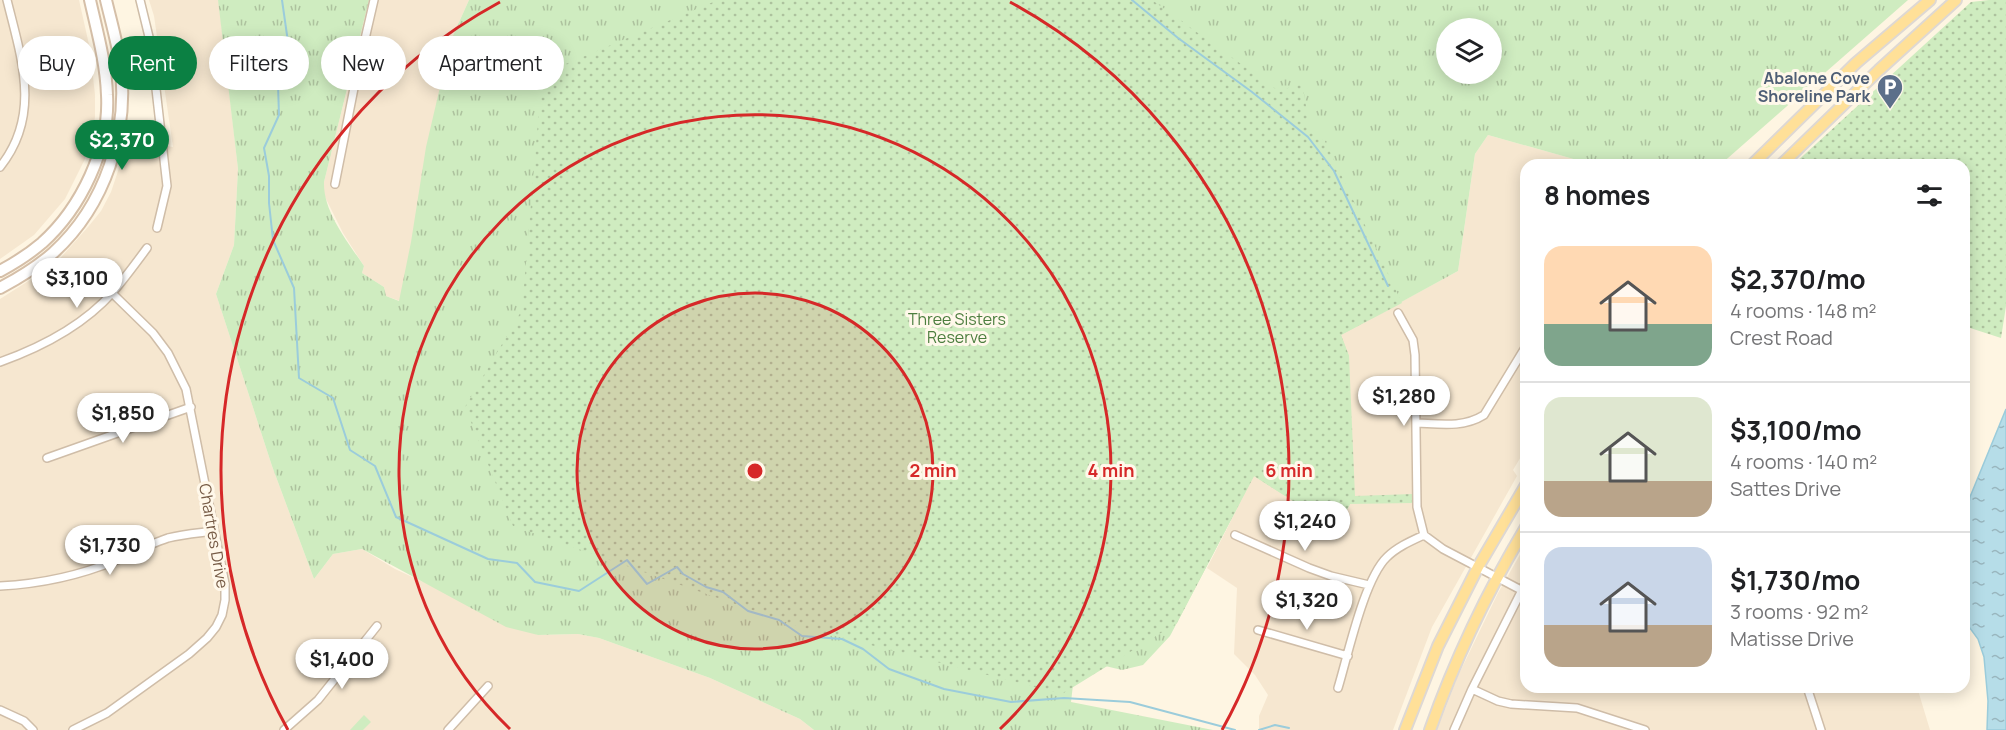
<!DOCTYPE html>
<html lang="en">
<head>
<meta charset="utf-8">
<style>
  body { margin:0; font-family:Manrope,sans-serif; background:#f6f6f6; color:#202124; height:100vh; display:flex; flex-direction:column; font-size:22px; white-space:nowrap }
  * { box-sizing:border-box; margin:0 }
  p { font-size:20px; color:#757577 }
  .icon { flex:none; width:33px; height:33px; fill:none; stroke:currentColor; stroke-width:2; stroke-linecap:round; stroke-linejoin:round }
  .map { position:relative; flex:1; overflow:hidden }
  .sheet { position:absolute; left:1520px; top:159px; width:450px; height:534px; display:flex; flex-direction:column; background:#fff; border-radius:18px; box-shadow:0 3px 15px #0003 }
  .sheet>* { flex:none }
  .banner { position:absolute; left:18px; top:36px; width:570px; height:54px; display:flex; gap:12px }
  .tools { position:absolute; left:1436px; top:18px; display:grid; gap:12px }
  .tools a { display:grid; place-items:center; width:66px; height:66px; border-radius:50%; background:#fff; box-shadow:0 3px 15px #0003; font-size:30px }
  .price { position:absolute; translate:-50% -51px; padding:0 14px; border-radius:21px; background:#fff; color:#222; font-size:20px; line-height:39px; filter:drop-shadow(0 2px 3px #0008) }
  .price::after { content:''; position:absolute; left:50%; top:36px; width:18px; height:14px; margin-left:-9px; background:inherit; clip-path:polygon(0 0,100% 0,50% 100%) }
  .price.current { background:#0b8043; color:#fff }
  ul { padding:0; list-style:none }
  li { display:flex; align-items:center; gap:18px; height:150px; padding:0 24px }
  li+li { border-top:2px solid #e0e0e0 }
  li span { display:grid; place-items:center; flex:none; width:168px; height:120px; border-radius:18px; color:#555 }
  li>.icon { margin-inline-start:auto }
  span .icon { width:72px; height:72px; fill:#fffc; stroke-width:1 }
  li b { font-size:26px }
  h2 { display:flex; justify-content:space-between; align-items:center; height:72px; padding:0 24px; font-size:26px }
  .tag { padding:0 21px; border-radius:27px; background:#fff; box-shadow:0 3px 15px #0003; font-size:21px; line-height:54px }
  .tag.current { background:#0b8043; color:#fff }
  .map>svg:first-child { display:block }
  .residential { fill:#f6e7d0 }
  .grass { fill:url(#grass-tufts); fill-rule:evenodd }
  .park { fill:url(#park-dots) }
  .pitch { fill:#cfecc0 }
  .water { fill:url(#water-ripples); stroke:#9bccdb; stroke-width:1.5 }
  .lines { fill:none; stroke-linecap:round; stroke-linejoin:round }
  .stream { stroke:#9bccdb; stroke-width:2 }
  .street-casing { stroke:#cfbda8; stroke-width:10 }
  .secondary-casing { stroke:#d5bfa8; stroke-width:14 }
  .primary-casing { stroke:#ded8d3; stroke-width:14 }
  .street { stroke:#fff; stroke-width:7 }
  .secondary { stroke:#fff; stroke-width:10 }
  .primary { stroke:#ffe098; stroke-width:10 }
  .ring { fill:none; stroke:#d62828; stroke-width:3 }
  .labels { text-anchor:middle; stroke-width:6; stroke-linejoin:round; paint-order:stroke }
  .service-label { font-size:16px; font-weight:bold; fill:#4e5e75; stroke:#fff8ea; text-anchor:end }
  .park-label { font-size:16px; fill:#4c7e3e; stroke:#fff8ea }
  .street-label { font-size:16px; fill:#775c47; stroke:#fff8ea }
  .centre { fill:#d62828; stroke:#fff8ea; stroke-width:3 }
  .ring-label { font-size:18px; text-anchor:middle; font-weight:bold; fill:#d62828; stroke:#fff8ea; stroke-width:6; stroke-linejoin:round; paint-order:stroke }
</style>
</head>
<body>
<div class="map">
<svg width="2006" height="730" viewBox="0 0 2006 730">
  <defs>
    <pattern id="grass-tufts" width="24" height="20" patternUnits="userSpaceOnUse" patternTransform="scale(1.5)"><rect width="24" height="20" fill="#cfecc0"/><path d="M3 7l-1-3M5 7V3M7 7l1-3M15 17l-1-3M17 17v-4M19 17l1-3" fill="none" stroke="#adc29e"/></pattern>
    <pattern id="park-dots" width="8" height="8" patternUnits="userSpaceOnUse" patternTransform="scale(1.5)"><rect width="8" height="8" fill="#cfecc0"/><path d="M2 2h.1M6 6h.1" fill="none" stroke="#adc29e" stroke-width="1.8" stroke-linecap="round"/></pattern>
    <pattern id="water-ripples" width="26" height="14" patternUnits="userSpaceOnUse" patternTransform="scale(1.5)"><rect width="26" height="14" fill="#b6dde8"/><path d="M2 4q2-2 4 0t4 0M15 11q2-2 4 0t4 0" fill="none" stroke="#99b6be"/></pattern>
  </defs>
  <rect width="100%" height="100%" fill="#fef5e2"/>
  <path class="residential" d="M0,0H79L90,49L95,95V117L91,138L85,159L65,199L34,235L0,259Z
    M149,0H218L219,3L238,169L234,245L216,294L272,466L314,579L333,554L362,549L395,569L538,635L578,634L599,638L710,678L800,719L814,730H0V299L55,264L88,227L101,211L111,192L128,141L173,147L154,16Z
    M369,0H469L451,40L400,301L386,296L384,287L362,273L364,266L343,233L324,195V182Z
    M1488,135L1577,160L1584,165H1526L1525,450L1513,470L1517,476L1432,627L1393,730H1259V716L1268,695L1255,675L1234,654L1237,588L1207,568L1254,475L1337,528L1349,356L1340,335L1458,271L1475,154Z
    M1525,546L1526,687H1917L1930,730H1437L1457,678L1498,593Z"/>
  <path class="grass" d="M218,0H369L324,182C323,212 348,242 364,266L362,273L384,287L386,296L399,301L411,242L426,147L451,40L469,0H1908L1720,165H1584L1577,160L1488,135L1475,154L1458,271L1341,335L1349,356L1350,504L1337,529L1254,476L1170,636L1143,665L1122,670L1076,659L1071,702L1213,730H814L800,719L710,678L599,638L578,634L538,635L506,627L362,549L333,554L314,579L272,466L216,294L234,245L238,169ZM1446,28H1491V74H1446Z"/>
  <path class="park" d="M718,0H1152L1280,92L1302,81L1309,125L1326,143L1402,303L1341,335L1349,356L1355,496L1413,494L1412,503L1350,504L1337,529L1254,476L1177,623L1062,694L800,627L513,526L465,407L522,310L542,74Z
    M1989,0H2006V306L2001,338L1964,326V165H1793L1971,2Z"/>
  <path class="pitch" d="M364,715L371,722L363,730H350Z"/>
  <path class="water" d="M2006,409V730H1987L1988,701L1984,657L1978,639L1964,620V533L1970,497Z"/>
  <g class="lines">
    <path class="stream" d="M282,0L291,63L278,85L279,115L264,148L269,176V203L273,240L294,288L299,378L333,398L350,450L375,466L396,517L488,559L517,563L535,582L579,591L627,560L647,584L677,567L683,574L706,587L723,592L748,611L779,620L802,636L842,639L863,649L889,669L944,689L1011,702L1064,698L1130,702L1235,730
      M1132,0L1178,38L1252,92L1308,137L1334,171L1388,286
      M1259,730L1275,725L1289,728"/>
    <g class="street-casing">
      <path id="street" d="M140,0L151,45L167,186L157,228
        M0,167C42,115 21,57 7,0
        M335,184L356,78L374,0
        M1398,313L1413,340L1415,355L1417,507L1424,535L1443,549L1521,590L1526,591
        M0,362C42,347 83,326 113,292C125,278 136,263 147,248
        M1417,423C1440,424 1463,428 1484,415L1526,346
        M47,458L191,407
        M1235,535L1309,568L1331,576L1369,585
        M0,586C39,584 81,575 117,560C134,552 150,544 168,538C183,534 199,533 214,531
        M1258,630L1348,656
        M1807,687L1821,730
        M1338,688C1348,655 1364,579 1387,557C1397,547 1411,541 1424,535
        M1472,689L1498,701L1511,704L1577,708L1645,730
        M0,710L24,721L33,730
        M73,730L107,713L189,654L207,638L216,627L222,615L225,600V584L186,389L168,353L153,333L112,293
        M284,730L318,700L377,626
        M448,730L488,686
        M1454,730L1472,689L1526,582"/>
    </g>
    <g class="secondary-casing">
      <path id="secondary" d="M0,271C15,263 29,254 42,243C81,208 110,148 107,95C106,63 97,31 90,0
        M0,288C19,278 37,267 53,253C105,206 130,131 120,62C117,42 111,21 106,0"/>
    </g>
    <g class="primary-casing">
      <path id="primary" d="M1752,165L1856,63L1930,0
        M1781,165L1879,70L1956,0
        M1405,730L1438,646L1478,567L1526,485
        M1430,730C1455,659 1487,592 1526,527"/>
    </g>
    <use href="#street" class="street"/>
    <use href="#secondary" class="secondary"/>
    <use href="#primary" class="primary"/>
  </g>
  <circle cx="755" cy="471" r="178" fill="#d62828" fill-opacity=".12"/>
  <g class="ring">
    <circle cx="755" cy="471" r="178"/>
    <path d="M510 729A356 356 0 1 1 1000 729"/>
    <path d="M288 730A534 534 0 0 1 500 2M1010 2A534 534 0 0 1 1222 730"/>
  </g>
  <defs>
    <g id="parking-pin" transform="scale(1.35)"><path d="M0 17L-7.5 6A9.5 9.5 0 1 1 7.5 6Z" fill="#5c6f8a" stroke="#fff8ea"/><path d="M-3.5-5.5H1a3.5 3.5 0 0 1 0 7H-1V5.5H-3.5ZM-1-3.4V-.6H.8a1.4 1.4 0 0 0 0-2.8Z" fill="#fff"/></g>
  </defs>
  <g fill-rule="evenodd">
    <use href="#parking-pin" x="1890" y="87"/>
  </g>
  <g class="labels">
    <g class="service-label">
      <text x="1870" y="84">Abalone Cove<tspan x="1870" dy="18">Shoreline Park</tspan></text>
    </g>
    <g class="park-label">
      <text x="957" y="325">Three Sisters<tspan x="957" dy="18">Reserve</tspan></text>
    </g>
    <g class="street-label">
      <text transform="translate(214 536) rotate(80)" y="6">Chartres Drive</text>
    </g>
  </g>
  <circle cx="755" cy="471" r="9" class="centre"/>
  <g class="ring-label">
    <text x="933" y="477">2 min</text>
    <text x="1111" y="477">4 min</text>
    <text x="1289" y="477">6 min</text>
  </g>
</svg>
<div class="tools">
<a><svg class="icon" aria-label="layers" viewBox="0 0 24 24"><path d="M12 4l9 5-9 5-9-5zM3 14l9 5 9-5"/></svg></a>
</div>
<b class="price current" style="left:122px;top:171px">$2,370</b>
<b class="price" style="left:77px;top:309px">$3,100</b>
<b class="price" style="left:1404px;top:427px">$1,280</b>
<b class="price" style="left:123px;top:444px">$1,850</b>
<b class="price" style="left:1305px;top:552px">$1,240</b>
<b class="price" style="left:110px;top:576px">$1,730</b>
<b class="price" style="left:1307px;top:631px">$1,320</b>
<b class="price" style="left:342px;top:690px">$1,400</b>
<div class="banner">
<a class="tag">Buy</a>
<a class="tag current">Rent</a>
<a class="tag">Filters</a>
<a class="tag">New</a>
<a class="tag">Apartment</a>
</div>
<section class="sheet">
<h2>8 homes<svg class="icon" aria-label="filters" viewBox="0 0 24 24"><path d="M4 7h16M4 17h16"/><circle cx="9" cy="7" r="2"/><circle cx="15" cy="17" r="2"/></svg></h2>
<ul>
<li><span style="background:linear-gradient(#ffd9b3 65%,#7fa58c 0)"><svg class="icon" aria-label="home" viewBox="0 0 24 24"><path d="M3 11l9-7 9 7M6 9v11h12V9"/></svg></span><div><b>$2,370/mo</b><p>4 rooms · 148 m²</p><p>Crest Road</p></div></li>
<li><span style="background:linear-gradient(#dfe7d0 70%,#b9a48a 0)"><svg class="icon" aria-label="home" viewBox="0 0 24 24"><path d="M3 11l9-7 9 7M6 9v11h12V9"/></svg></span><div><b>$3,100/mo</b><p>4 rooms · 140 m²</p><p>Sattes Drive</p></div></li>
<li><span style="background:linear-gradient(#c9d6e8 65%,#b9a48a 0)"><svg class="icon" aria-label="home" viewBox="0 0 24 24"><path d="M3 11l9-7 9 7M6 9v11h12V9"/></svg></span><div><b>$1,730/mo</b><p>3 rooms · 92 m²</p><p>Matisse Drive</p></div></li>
</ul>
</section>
</div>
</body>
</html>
